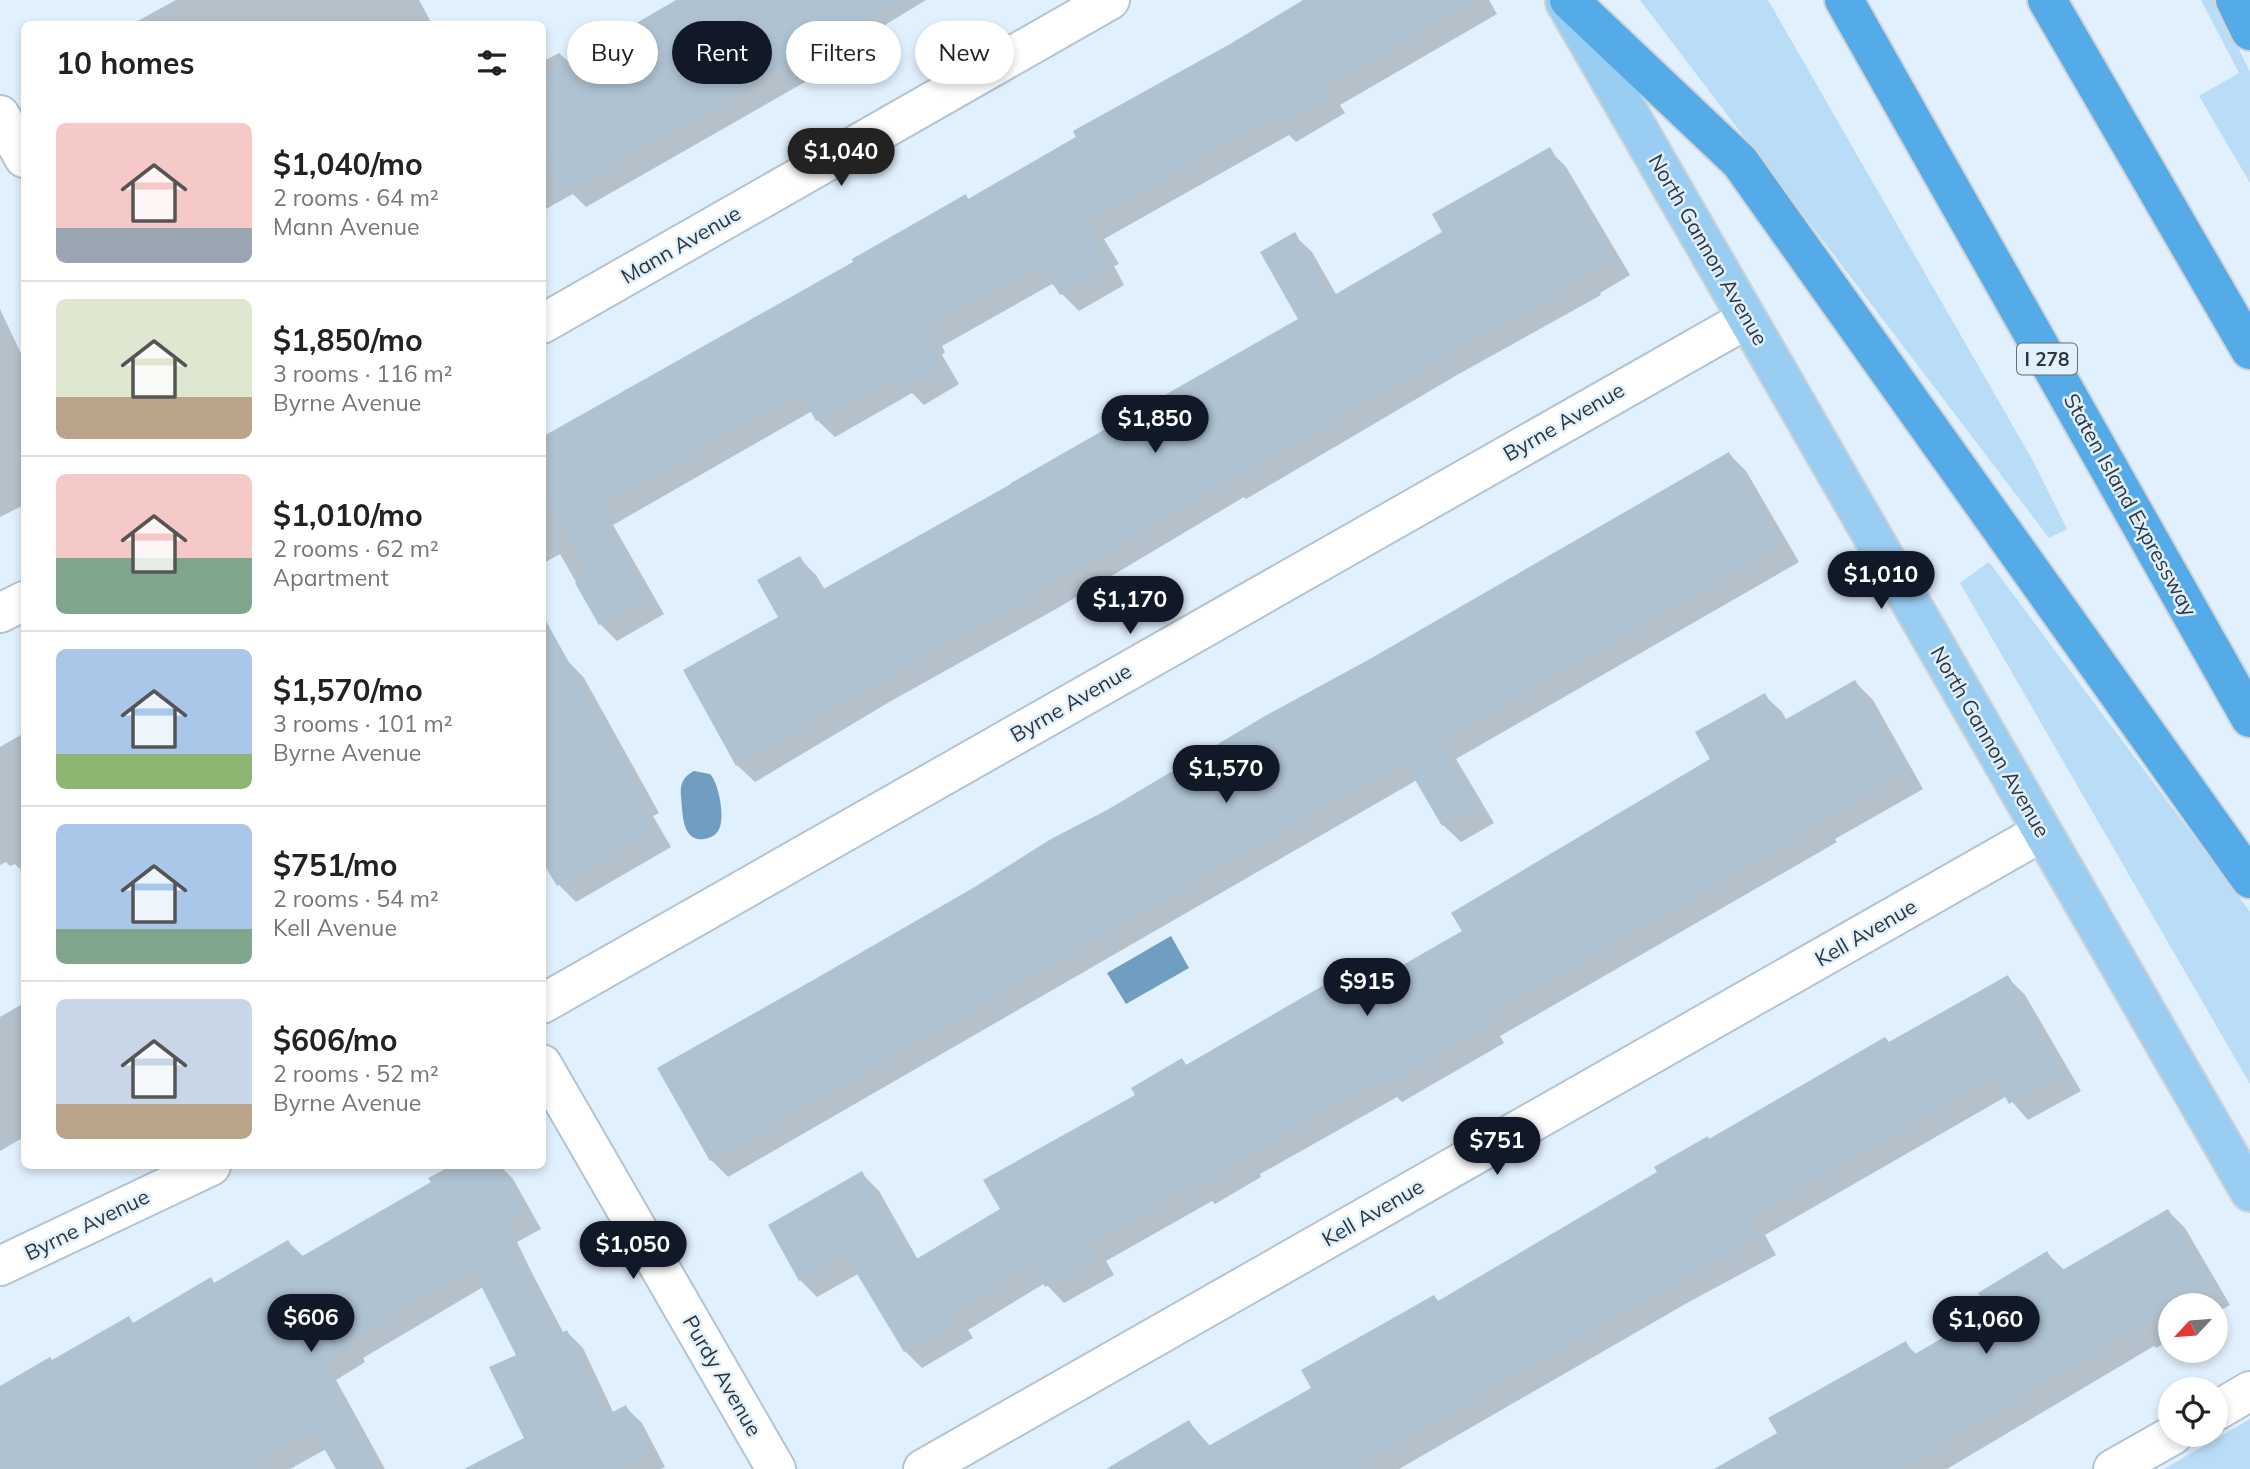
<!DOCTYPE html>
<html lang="en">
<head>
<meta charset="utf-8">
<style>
  body { margin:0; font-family:Mulish,sans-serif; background:#f2f2f2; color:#222; height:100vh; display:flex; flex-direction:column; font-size:26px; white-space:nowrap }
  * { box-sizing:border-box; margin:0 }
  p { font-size:23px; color:#767676 }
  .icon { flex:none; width:38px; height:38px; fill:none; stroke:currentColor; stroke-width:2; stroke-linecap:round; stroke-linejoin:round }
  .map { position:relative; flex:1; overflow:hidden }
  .sheet { position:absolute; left:21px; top:21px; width:525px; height:1148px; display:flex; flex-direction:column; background:#fff; border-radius:10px; box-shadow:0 4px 10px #0003 }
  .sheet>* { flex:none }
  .hud { position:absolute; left:567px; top:21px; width:665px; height:63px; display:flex; gap:14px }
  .needle { width:46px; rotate:244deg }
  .controls { position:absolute; left:2158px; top:1293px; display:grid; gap:14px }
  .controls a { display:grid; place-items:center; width:70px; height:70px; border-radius:50%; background:#fff; box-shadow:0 4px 10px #0003; font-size:35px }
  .price { position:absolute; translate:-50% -60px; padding:0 16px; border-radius:24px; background:#111827; color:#fff; font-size:23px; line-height:46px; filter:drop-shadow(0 2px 4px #0008) }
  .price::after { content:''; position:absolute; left:50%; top:42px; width:21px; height:16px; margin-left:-10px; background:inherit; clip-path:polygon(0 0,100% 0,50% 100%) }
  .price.on { background:#222; color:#fff }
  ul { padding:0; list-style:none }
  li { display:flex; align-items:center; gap:21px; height:175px; padding:0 35px }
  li+li { border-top:2px solid #e0e0e0 }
  li span { display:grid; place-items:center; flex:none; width:196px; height:140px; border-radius:10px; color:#555 }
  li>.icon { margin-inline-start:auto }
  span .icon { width:84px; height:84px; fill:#fffc; stroke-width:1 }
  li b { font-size:30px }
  h2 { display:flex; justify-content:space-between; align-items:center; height:84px; padding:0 35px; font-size:30px }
  .pill { padding:0 24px; border-radius:32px; background:#fff; box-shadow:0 4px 10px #0003; font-size:24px; line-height:63px }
  .pill.on { background:#111827; color:#fff }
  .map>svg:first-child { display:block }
  .green { fill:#baddf7 }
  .water { fill:#709ec0 }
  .shadow { fill:#0003 }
  .building { fill:#afc2d1 }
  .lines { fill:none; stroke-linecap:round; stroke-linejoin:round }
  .minor-casing { stroke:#b2c4d3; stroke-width:42 }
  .major-casing { stroke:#d1d3d4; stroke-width:42 }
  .highway-casing { stroke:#d1d3d4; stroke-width:42 }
  .minor { stroke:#fff; stroke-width:38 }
  .major { stroke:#99cdf1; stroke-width:38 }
  .highway { stroke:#55abe7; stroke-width:38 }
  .labels { text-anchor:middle; stroke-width:5; stroke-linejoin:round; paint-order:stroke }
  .shield { fill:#e1f0fd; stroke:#646e75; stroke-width:2 }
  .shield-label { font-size:19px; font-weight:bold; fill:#2e363b }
  .street-label { font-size:21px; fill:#2e363b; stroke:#e1f0fd }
</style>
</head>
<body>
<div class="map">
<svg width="2250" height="1469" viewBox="0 0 2250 1469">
  <rect width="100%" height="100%" fill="#e1f0fd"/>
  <path class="green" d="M1640,0H1768L2033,461L2067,529L2049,538Z
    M2201,0H2215L2250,72V183L2199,96L2239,73Z
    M1989,562L2250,912V1084L1960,583Z
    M2250,1419V1469H2164Z"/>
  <path class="water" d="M694,771L710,774C719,783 726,820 718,831C715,836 710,838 704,839C681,842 683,812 681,797C680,785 682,777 694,771Z
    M1171,936L1189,968L1126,1004L1107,973Z"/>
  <path class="shadow" d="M176,0H419L432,24H132Z
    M682,0H926L880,28L884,37L586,207L573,194L542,211V62L559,53L571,64Z
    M1309,0H1489L1497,14L1340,105L1345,113L1296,142L1289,135L1104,239L1119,264L1114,266L1124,285L1079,311L1052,284L942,346L945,352L942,355L959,384L924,405L912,393L835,437L817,420L812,411L613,525L664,614L617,641L600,624L560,554L542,564V441L855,263L966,197L969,200Z
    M1549,150L1566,167L1630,275L1600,293L1601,295L1457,375L1246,499L1244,497L1056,609L891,701L755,782L737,765L799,558L816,575L825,590L1300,320L1294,235L1312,252L1337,296L1444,233Z
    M0,309L24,360V505L0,517Z
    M1729,454L1746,471L1799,562L1456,759L1494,823L1461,842L1443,825L1417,780L728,1177L711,1160L1107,812Z
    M567,660L584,678L659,813L653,816L671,847L576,902L559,885L542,857Z
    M1855,682L1873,700L1923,789L1835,839L1837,842L1500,1036L1504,1043L1402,1102L1397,1097L1260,1174L1261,1177L1215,1204L1212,1201L1106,1261L1114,1275L1064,1303L1045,1283L968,1330L973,1338L922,1368L905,1351L858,1274L817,1297L800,1280L861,1173L879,1191L918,1260L1002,1209L1182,1061L1187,1066L1350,972L1365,988L1464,931L1713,760L1764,695L1782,712L1787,721Z
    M24,733V873L15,864L10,866L6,862L0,865V747Z
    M2007,977L2025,995L2081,1091L2028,1120L2007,1096L1765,1235L1776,1255L1687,1303L1399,1469H1109L1189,1422L1211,1447L1313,1388L1439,1302L1710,1141L1890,1044Z
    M24,1003V1137L0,1151V1017Z
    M454,1166H470L477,1173L491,1166H500L513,1179L541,1229L517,1242L533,1275L564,1334L567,1332L583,1348L614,1414L625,1407L642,1423L665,1467L661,1469H468L526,1439L518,1355L483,1287L363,1358L365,1362L336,1380L385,1469H338L326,1449L290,1469H0V1388L53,1362L129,1318L134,1324L215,1284L288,1242L304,1257L433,1183L431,1178Z
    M2168,1211L2185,1228L2230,1305L2216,1313V1306H2170V1340L2156,1348L2154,1346L1947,1469H1718L1779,1434L1905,1343L1917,1355L1991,1312L2047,1253L2065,1271Z"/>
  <path class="building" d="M676,0H901L567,191L542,148V78Z
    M1303,0H1475L1325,87L1330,96L1278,126L1273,117L1089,221L1103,246L1098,249L1108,267L1060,295L1049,277L1045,279L1037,265L926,329L929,335L926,337L943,367L905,388L897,375L816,421L800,392L597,507L649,596L599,625L575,583L590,574L542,491V437L853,262L852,259L966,194L968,199L1076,137L1073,131L1230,44Z
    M1550,147L1614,257L1584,275L1585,277L1440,359L1227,483L1226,481L1038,592L874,684L736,766L683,670L778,617L757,580L800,556L820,591L1011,484V483L1298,319L1260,252L1295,232L1331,297L1442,232L1432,214Z
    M1729,452L1783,544L1711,585L1712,587L1578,661L1440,741L1478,805L1442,826L1404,761L710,1161L657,1068L815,979L973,888L1051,839L1107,810L1265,716L1368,660Z
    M542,614L643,795L637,798L655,829L557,886L542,861Z
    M1855,680L1907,771L1819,822L1820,824L1484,1018L1488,1025L1384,1086L1380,1080L1244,1156L1245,1159L1196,1187L1194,1184L1090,1243L1098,1257L1045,1287L1032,1264L951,1312L957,1320L904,1352L845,1254L799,1281L768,1225L862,1171L913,1261L1000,1209L983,1180L1135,1095L1131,1088L1182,1058L1186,1065L1350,970L1361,989L1462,931L1451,913L1710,759L1695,732L1765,693L1781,722Z
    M2008,975L2064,1073L2009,1104L1994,1077L1749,1217L1760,1237L1669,1286L1352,1469H1106L1189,1420L1205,1448L1311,1388L1301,1370L1434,1295L1438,1301L1657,1172L1654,1167L1708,1136L1709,1139L1885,1037L1889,1042Z
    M451,1166H500L527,1213L502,1226L520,1258H518L559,1334L567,1330L607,1415L626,1405L650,1450L618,1469H464L524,1438L489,1367L516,1355L472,1268L348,1341L350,1346L321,1363L379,1469H336L314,1431L245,1469H0V1386L50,1357L52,1360L129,1316L133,1323L211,1277L214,1283L288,1240L299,1258L431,1182L428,1178Z
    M2168,1209L2213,1287L2182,1306H2170V1312L2137,1332L2136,1329L2067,1369L1901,1469H1714L1777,1433L1768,1418L1906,1341L1913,1355L1989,1311L1978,1293L2047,1251L2059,1272Z"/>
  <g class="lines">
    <g class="minor-casing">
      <path id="minor" d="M0,115L24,158
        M542,324L1110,0
        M0,613L24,601
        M542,1004L1747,319
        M542,1064L776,1469
        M0,1266L211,1166
        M2216,1411L2250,1391
        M923,1469L2042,832
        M2113,1469L2173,1435"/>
    </g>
    <g class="major-casing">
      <path id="major" d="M1565,2L2250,1192"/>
    </g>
    <g class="highway-casing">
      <path id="highway" d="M1569,0L1740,162L2250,879
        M1844,0L2250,718
        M2047,0L2250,350
        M2235,0L2250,31"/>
    </g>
    <use href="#minor" class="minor"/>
    <use href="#major" class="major"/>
    <use href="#highway" class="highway"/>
  </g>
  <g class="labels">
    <rect class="shield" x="2017" y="343.5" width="60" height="31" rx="5"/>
    <g class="shield-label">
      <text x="2047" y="366">I 278</text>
    </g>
    <g class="street-label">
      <text transform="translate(681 245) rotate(-30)" y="7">Mann Avenue</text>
      <text transform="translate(1708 250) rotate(60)" y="7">North Gannon Avenue</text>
      <text transform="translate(1564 422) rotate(-30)" y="7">Byrne Avenue</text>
      <text transform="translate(2130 505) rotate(61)" y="7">Staten Island Expressway</text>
      <text transform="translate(1071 703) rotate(-30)" y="7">Byrne Avenue</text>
      <text transform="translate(1990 742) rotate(60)" y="7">North Gannon Avenue</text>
      <text transform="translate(1866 933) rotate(-30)" y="7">Kell Avenue</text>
      <text transform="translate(1373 1213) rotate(-30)" y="7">Kell Avenue</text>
      <text transform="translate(87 1225) rotate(-26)" y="7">Byrne Avenue</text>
      <text transform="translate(722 1376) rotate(60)" y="7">Purdy Avenue</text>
    </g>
  </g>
</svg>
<div class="controls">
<a><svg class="needle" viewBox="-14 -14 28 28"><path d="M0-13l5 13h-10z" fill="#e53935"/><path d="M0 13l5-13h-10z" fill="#767676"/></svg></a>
<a><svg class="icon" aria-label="locate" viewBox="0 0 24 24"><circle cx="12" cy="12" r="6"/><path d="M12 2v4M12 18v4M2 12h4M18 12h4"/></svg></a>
</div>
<b class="price on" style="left:841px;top:188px">$1,040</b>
<b class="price" style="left:1155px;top:455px">$1,850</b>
<b class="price" style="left:1881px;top:611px">$1,010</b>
<b class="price" style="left:1130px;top:636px">$1,170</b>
<b class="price" style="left:1226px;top:805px">$1,570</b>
<b class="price" style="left:1367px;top:1018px">$915</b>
<b class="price" style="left:1497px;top:1177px">$751</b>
<b class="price" style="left:633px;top:1281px">$1,050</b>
<b class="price" style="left:311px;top:1354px">$606</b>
<b class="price" style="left:1986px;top:1356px">$1,060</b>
<div class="hud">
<a class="pill">Buy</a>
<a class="pill on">Rent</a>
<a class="pill">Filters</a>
<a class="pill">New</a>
</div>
<section class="sheet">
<h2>10 homes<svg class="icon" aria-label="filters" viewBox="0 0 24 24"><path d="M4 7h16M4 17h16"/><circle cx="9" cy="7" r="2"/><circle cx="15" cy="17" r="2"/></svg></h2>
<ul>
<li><span style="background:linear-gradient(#f6c9c9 75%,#9aa5b1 0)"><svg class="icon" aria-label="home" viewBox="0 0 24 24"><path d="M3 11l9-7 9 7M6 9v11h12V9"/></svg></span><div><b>$1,040/mo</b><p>2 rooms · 64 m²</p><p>Mann Avenue</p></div></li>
<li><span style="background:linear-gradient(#dfe7d0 70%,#b9a48a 0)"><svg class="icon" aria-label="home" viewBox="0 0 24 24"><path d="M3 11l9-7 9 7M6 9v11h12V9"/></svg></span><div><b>$1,850/mo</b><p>3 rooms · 116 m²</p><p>Byrne Avenue</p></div></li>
<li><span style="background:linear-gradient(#f6c9c9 60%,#7fa58c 0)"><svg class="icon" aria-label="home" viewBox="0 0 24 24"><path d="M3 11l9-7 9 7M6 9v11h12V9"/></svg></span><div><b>$1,010/mo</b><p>2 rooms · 62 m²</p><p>Apartment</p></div></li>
<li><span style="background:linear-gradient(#a9c7e8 75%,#8fb573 0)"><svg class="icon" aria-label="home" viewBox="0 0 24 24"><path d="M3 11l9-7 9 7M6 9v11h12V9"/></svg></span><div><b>$1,570/mo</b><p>3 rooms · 101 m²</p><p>Byrne Avenue</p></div></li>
<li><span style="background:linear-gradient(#a9c7e8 75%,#7fa58c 0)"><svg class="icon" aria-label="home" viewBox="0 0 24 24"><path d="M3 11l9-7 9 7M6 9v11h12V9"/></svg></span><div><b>$751/mo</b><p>2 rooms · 54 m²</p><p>Kell Avenue</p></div></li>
<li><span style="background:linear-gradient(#c9d6e8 75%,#b9a48a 0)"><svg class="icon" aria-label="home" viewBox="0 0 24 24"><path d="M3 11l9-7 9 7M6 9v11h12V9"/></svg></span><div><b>$606/mo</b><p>2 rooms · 52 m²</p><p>Byrne Avenue</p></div></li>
</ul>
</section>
</div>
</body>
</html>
